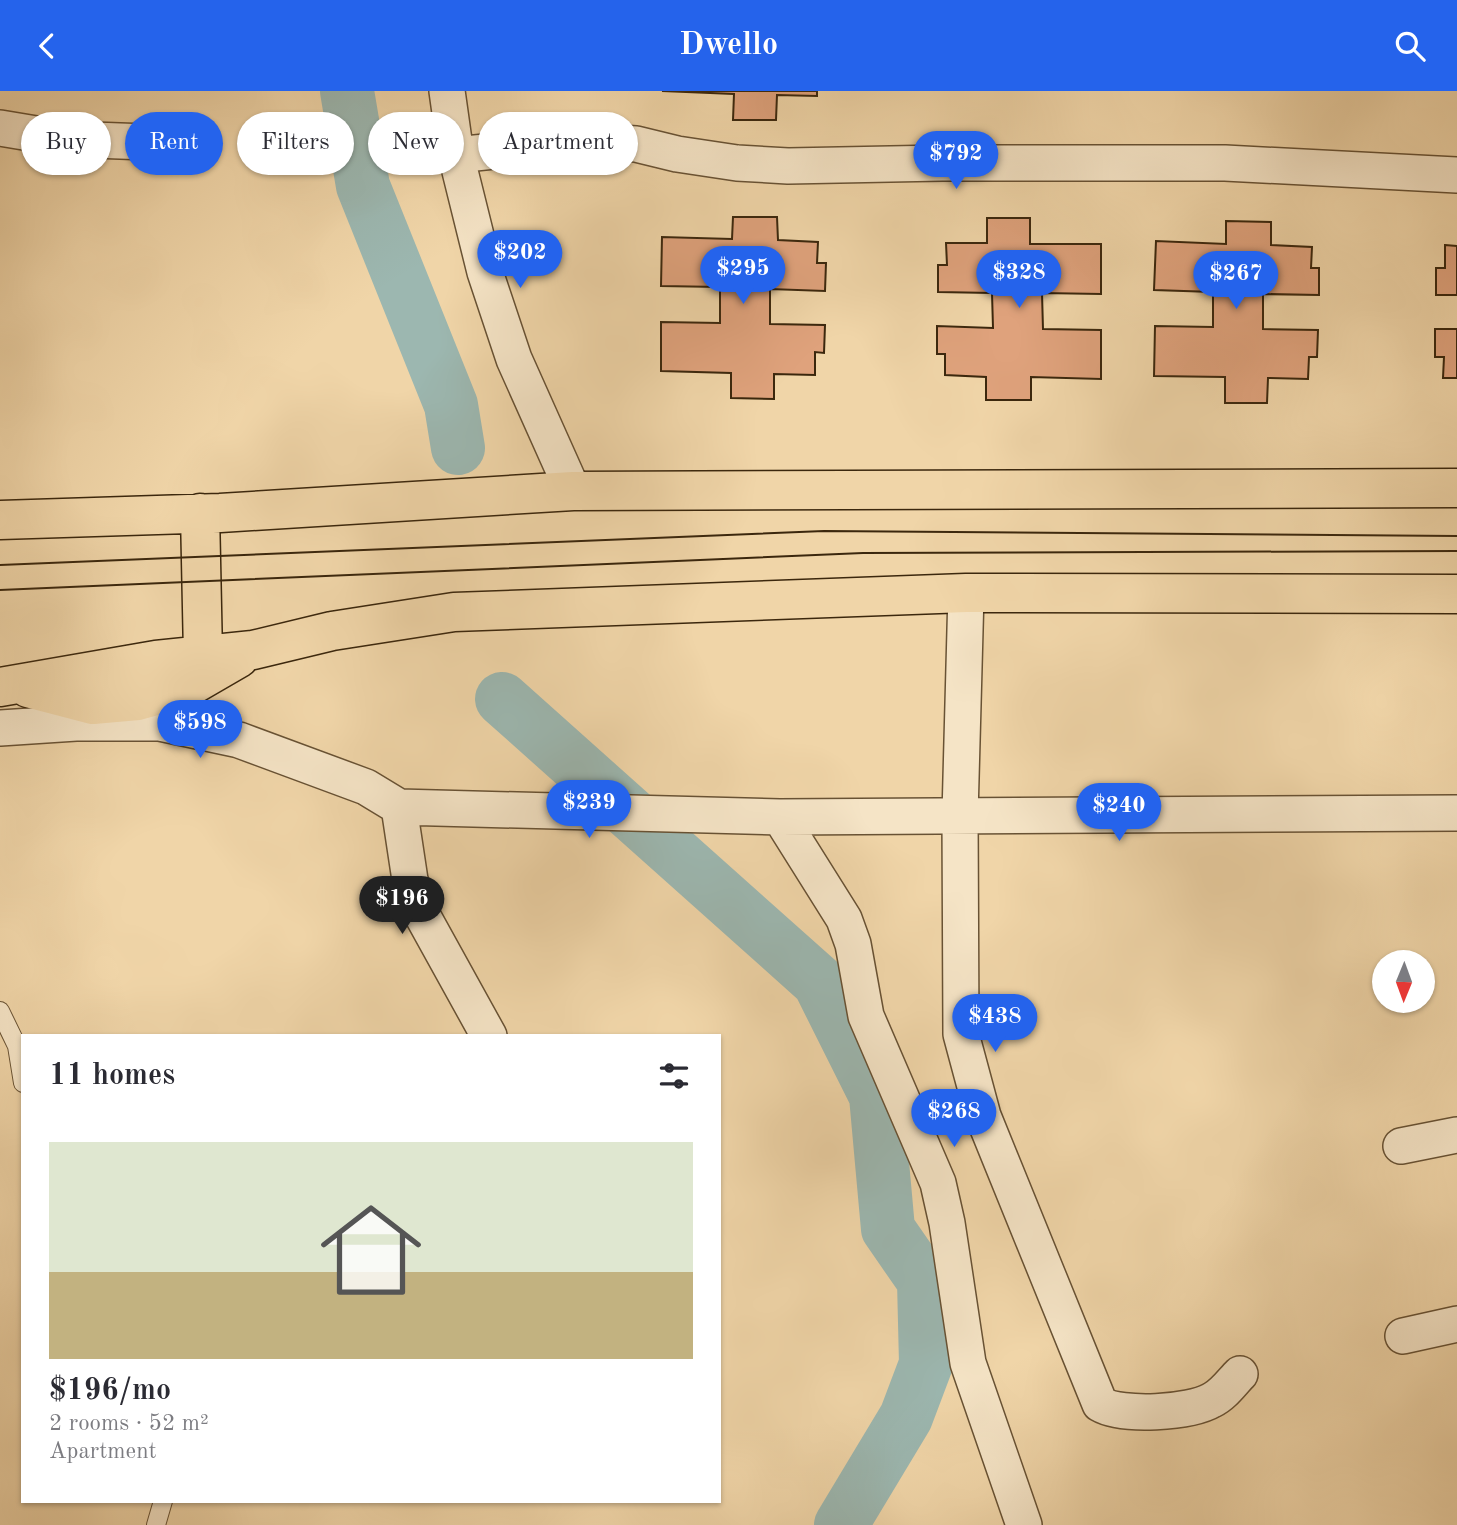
<!DOCTYPE html>
<html lang="en">
<head>
<meta charset="utf-8">
<style>
  body { margin:0; font-family:"Old Standard TT",serif; background:#f7f7f7; color:#2b2b33; height:100vh; display:flex; flex-direction:column; font-size:26px; white-space:nowrap }
  * { box-sizing:border-box; margin:0 }
  p { font-size:23px; color:#7c7c81 }
  .icon { flex:none; width:38px; height:38px; fill:none; stroke:currentColor; stroke-width:2; stroke-linecap:round; stroke-linejoin:round }
  .map { position:relative; flex:1; overflow:hidden }
  .panel { position:absolute; left:21px; top:943px; width:700px; height:469px; display:flex; flex-direction:column; background:#fff; border-radius:0px; box-shadow:0 2px 5px #0004 }
  .panel>* { flex:none }
  .hud { position:absolute; left:21px; top:21px; width:700px; height:63px; display:flex; gap:14px }
  .needle { width:46px; rotate:181deg }
  .tools { position:absolute; left:1372px; top:859px; display:grid; gap:14px }
  .tools a { display:grid; place-items:center; width:63px; height:63px; border-radius:50%; background:#fff; box-shadow:0 2px 5px #0004; font-size:35px }
  .price { position:absolute; translate:-50% -60px; padding:0 16px; border-radius:24px; background:#2563eb; color:#fff; font-size:23px; line-height:46px; filter:drop-shadow(0 2px 4px #0008) }
  .price::after { content:''; position:absolute; left:50%; top:42px; width:21px; height:16px; margin-left:-10px; background:inherit; clip-path:polygon(0 0,100% 0,50% 100%) }
  .price.on { background:#222; color:#fff }
  ul { padding:0; list-style:none }
  li { display:grid; align-content:center; gap:14px; height:371px; padding:0 28px }
  li span { display:grid; place-items:center; height:217px; border-radius:0px; color:#555 }
  li>.icon { margin-inline-start:auto }
  span .icon { width:126px; height:126px; fill:#fffc; stroke-width:1 }
  li b { font-size:30px }
  h2 { display:flex; justify-content:space-between; align-items:center; height:84px; padding:0 28px; font-size:30px }
  .tag { padding:0 24px; border-radius:32px; background:#fff; box-shadow:0 2px 5px #0004; font-size:24px; line-height:63px }
  .tag.on { background:#2563eb; color:#fff }
  header { display:flex; justify-content:space-between; align-items:center; height:91px; padding:0 28px; background:#2563eb; color:#fff; font-size:32px; font-weight:700 }
  .map>svg:first-child { display:block }
  .lines { fill:none; stroke-linecap:round; stroke-linejoin:round }
  .river { stroke:#9cb7b0; stroke-width:54 }
  .building { fill:#dfa27c; stroke:#3b270d; stroke-width:2 }
  .lane-casing { stroke:#685234; stroke-width:20 }
  .street-casing { stroke:#685234; stroke-width:38 }
  .primary-casing { stroke:#3b270d; stroke-width:41 }
  .lane { stroke:#f5e4c6; stroke-width:18 }
  .street { stroke:#f5e4c6; stroke-width:35 }
  .primary { stroke:#f0d5a8; stroke-width:38 }
  .tram { stroke:#3b270d; stroke-width:2 }
</style>
</head>
<body>
<header><svg class="icon" aria-label="back" viewBox="0 0 24 24"><path d="M15 5l-7 7 7 7"/></svg>Dwello<svg class="icon" aria-label="search" viewBox="0 0 24 24"><circle cx="10" cy="10" r="6"/><path d="M15 15l6 6"/></svg></header>
<div class="map">
<svg width="1457" height="1434" viewBox="0 0 1457 1434">
  <rect width="100%" height="100%" fill="#f0d5a8"/>
  <filter id="stains"><feTurbulence type="fractalNoise" baseFrequency=".00286" numOctaves="4"/><feColorMatrix values="0 0 0 0 .2 0 0 0 0 .09 0 0 0 0 .02 0 0 0 .5 -.17"/></filter>
  <radialGradient id="worn" r=".72"><stop offset=".6" stop-color="#630" stop-opacity="0"/><stop offset="1" stop-color="#630" stop-opacity=".3"/></radialGradient>
  <g class="lines">
    <path class="river" d="M347,0L363,95L451,314L458,357
      M502,608L819,891L876,1005L888,1138L924,1190L926,1273L906,1326L841,1434"/>
  </g>
  <path class="building" d="M662,0H817V5L777,4L776,29H733L734,3Z
    M733,126H777L778,149L818,151L817,172H826L825,200L770,198V233L825,234L824,262L815,261V284L774,283V308L731,307V282L661,280V231L720,232V196L661,195L662,146L732,148Z
    M987,127H1030V153H1101V203L1042,202L1043,238L1101,239V288L1031,286V309H986V286L945,284V263H937V235L993,237L992,202L938,201V174H947L946,152H987Z
    M1226,130L1271,131V154L1312,156L1311,177H1319V204L1263,203V238L1318,239L1317,266H1309L1308,288L1268,287L1267,312H1225V286L1154,285L1155,235L1213,236V201L1154,199L1156,150L1226,153Z
    M1445,154L1457,155V204H1436V177H1445Z
    M1435,238H1457V287H1443L1444,266H1435Z"/>
  <g class="lines">
    <g class="lane-casing">
      <path id="lane" d="M0,920L17,955L23,992
        M156,1434L163,1410"/>
    </g>
    <g class="street-casing">
      <path id="street" d="M447,0L456,64L485,181L514,268L573,400
        M0,37L66,48L174,52
        M456,64L590,50L636,53L677,63L737,72L788,75L942,72H1225L1457,84
        M966,502L960,724L961,943L983,1025L1100,1313C1122,1326 1190,1322 1212,1309C1223,1304 1232,1291 1240,1283
        M0,637L76,632H159L239,649L366,696L399,716L780,726L1457,722
        M399,716L410,789L421,822L489,945
        M780,726L844,828L853,853L866,925L938,1092L947,1132L968,1272L1024,1434
        M1401,1055L1457,1044
        M1403,1245L1457,1233"/>
    </g>
    <g class="primary-casing">
      <path id="primary" d="M200,422L203,564
        M0,429L220,422L573,400L1457,397
        M0,596L156,569L253,559L332,540L454,521L966,502L1457,503
        M28,597L93,614L138,610L189,596L239,567"/>
    </g>
    <use href="#lane" class="lane"/>
    <use href="#street" class="street"/>
    <use href="#primary" class="primary"/>
    <path class="tram" d="M0,474L824,440L1457,445
      M0,499L863,462L1457,460"/>
  </g>
  <rect width="100%" height="100%" filter="url(#stains)"/>
  <rect width="100%" height="100%" fill="url(#worn)"/>
</svg>
<div class="tools">
<a><svg class="needle" viewBox="-14 -14 28 28"><path d="M0-13l5 13h-10z" fill="#e53935"/><path d="M0 13l5-13h-10z" fill="#7c7c81"/></svg></a>
</div>
<b class="price" style="left:956px;top:100px">$792</b>
<b class="price" style="left:520px;top:199px">$202</b>
<b class="price" style="left:743px;top:215px">$295</b>
<b class="price" style="left:1019px;top:219px">$328</b>
<b class="price" style="left:1236px;top:220px">$267</b>
<b class="price" style="left:200px;top:669px">$598</b>
<b class="price" style="left:589px;top:749px">$239</b>
<b class="price" style="left:1119px;top:752px">$240</b>
<b class="price on" style="left:402px;top:845px">$196</b>
<b class="price" style="left:995px;top:963px">$438</b>
<b class="price" style="left:954px;top:1058px">$268</b>
<div class="hud">
<a class="tag">Buy</a>
<a class="tag on">Rent</a>
<a class="tag">Filters</a>
<a class="tag">New</a>
<a class="tag">Apartment</a>
</div>
<section class="panel">
<h2>11 homes<svg class="icon" aria-label="filters" viewBox="0 0 24 24"><path d="M4 7h16M4 17h16"/><circle cx="9" cy="7" r="2"/><circle cx="15" cy="17" r="2"/></svg></h2>
<ul>
<li><span style="background:linear-gradient(#dfe7d0 60%,#c2b280 0)"><svg class="icon" aria-label="home" viewBox="0 0 24 24"><path d="M3 11l9-7 9 7M6 9v11h12V9"/></svg></span><div><b>$196/mo</b><p>2 rooms · 52 m²</p><p>Apartment</p></div></li>
</ul>
</section>
</div>
</body>
</html>
